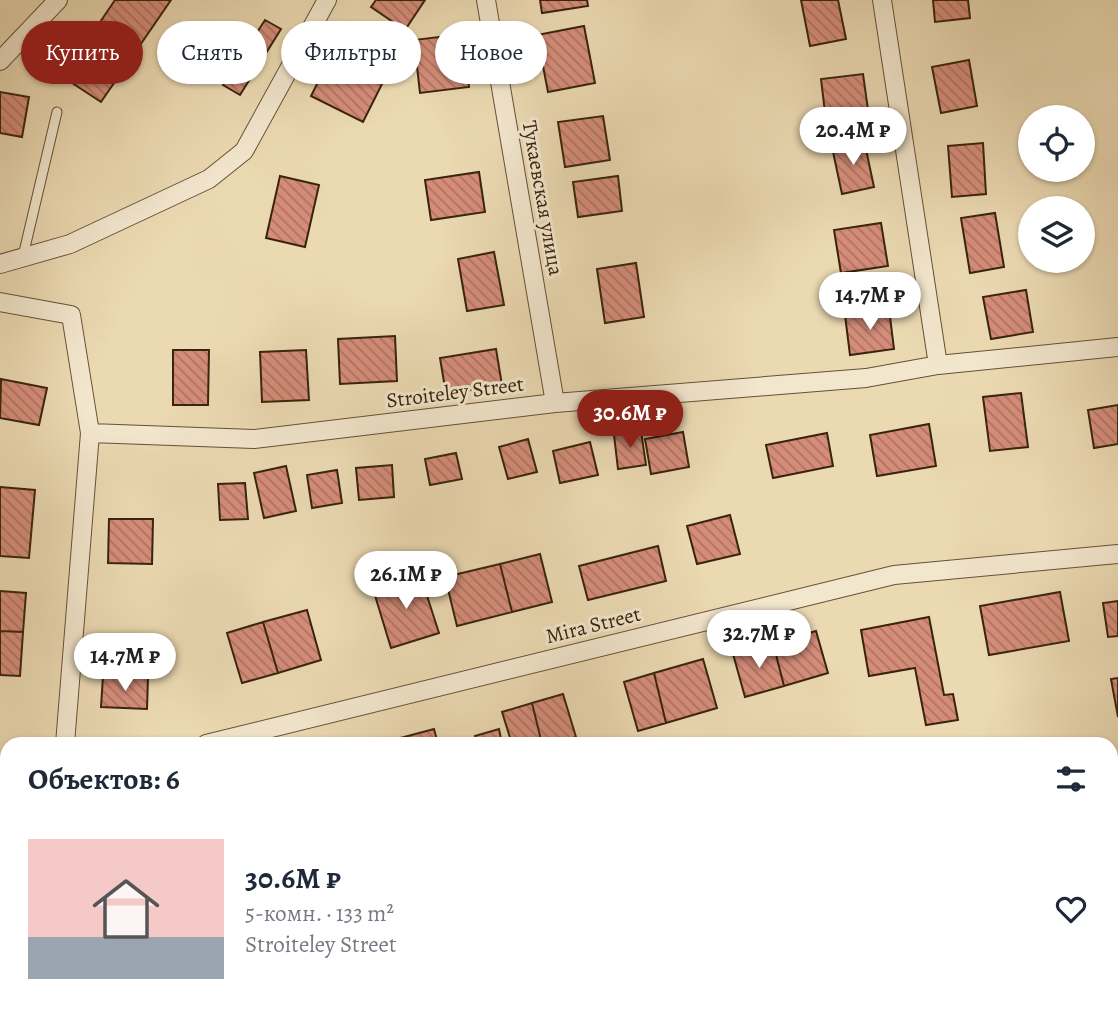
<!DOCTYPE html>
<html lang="ru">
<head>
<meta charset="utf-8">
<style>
  body { margin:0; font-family:Alegreya,serif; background:#f6f6f7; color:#1f2937; height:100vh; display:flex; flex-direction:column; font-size:26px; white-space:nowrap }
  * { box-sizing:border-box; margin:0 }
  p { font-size:23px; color:#747a83 }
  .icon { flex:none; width:38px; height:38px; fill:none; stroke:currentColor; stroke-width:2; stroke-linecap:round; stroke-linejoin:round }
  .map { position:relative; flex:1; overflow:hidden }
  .side { position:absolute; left:0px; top:737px; width:1118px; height:275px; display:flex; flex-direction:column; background:#fff; border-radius:21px 21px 0 0; box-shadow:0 2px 5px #0004 }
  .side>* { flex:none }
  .banner { position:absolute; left:21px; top:21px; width:700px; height:63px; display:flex; gap:14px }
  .tools { position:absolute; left:1018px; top:105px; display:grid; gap:14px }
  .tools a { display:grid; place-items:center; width:77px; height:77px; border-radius:50%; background:#fff; box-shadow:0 2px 5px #0004; font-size:35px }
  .price { position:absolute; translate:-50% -60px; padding:0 16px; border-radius:24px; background:#fff; color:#222; font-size:23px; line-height:46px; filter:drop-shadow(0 2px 4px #0008) }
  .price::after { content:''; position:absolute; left:50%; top:42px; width:21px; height:16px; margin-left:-10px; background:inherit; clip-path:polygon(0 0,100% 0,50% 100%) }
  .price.active { background:#8f2418; color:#fff }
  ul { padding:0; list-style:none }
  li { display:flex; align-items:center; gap:21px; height:175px; padding:0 28px }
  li+li { border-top:2px solid #e0e1e3 }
  li span { display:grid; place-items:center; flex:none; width:196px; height:140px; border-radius:0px; color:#555 }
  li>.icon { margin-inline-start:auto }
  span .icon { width:84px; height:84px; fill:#fffc; stroke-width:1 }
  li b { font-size:30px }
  h2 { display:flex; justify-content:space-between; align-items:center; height:84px; padding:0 28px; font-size:30px }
  .tag { padding:0 24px; border-radius:32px; background:#fff; box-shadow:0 2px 5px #0004; font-size:24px; line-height:63px }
  .tag.active { background:#8f2418; color:#fff }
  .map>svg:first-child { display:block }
  .building { fill:url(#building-back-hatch); stroke:#39230d; stroke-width:2 }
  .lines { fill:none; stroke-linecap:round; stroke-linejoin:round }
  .service-casing { stroke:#665036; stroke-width:11 }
  .minor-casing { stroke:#665036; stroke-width:20 }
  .service { stroke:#f2e6cd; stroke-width:9 }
  .minor { stroke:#f2e6cd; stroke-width:18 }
  .labels { text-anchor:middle; stroke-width:6; stroke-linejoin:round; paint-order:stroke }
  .street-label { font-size:21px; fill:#39230d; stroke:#f2e6cd }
</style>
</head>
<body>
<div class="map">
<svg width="1118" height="1011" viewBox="0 0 1118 1011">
  <defs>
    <pattern id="building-back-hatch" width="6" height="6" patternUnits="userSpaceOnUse" patternTransform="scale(1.75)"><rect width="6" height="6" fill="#d58d7a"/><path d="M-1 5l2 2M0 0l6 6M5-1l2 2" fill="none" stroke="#ae7362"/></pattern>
  </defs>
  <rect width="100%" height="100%" fill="#ebd9b2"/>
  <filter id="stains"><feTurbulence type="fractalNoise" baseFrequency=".00286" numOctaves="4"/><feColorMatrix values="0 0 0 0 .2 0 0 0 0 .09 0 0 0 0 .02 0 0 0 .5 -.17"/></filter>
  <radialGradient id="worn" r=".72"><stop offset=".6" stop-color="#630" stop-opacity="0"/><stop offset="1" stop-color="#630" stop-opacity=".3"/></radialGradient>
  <path class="building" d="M115,0H171L101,102L63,77Z
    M376,0H425L405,30L371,7Z
    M540,0H587L588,6L542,13Z
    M801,0H838L846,39L810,46Z
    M933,0H968L970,18L935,22Z
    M265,20L281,29L240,95L223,85Z
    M584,26L595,83L548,92L537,35Z
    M463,34L469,87L420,93L414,40Z
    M330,58L382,84L363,122L311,96Z
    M969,60L977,106L941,113L932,67Z
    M863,74L870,124L827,129L821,79Z
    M0,92L29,97L22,137L0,133Z
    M603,116L610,160L565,167L558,122Z
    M864,140L874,187L842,194L832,147Z
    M983,143L986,194L952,197L948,146Z
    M479,172L485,212L431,220L425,180Z
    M280,176L319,185L305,247L266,238Z
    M618,176L622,211L578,217L573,182Z
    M995,213L1004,267L970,273L961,218Z
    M881,223L888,266L841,273L834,230Z
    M494,252L504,305L467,311L458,259Z
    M636,263L644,317L605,323L597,269Z
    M1026,290L1033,332L991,339L983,297Z
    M889,309L894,349L850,355L845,315Z
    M395,336L397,381L340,384L338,339Z
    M496,349L502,385L446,394L440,358Z
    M173,350H209L208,405H173Z
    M306,350L309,400L262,402L260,352Z
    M1,379L47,388L39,425L0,418Z
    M1021,393L1028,447L990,451L983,397Z
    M1118,405V444L1094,448L1088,410Z
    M929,424L936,466L877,476L870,435Z
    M641,431L646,465L618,469L614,435Z
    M683,432L689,467L651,474L645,439Z
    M827,433L833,466L773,478L766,445Z
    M528,439L537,472L508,479L499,447Z
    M590,442L598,475L560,483L553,451Z
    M456,453L462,479L430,485L425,459Z
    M392,465L394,497L359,500L356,468Z
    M286,466L296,511L264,518L254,473Z
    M337,470L342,503L312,508L307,475Z
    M245,483L248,519L220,520L218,484Z
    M0,487L35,490L29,558L0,556Z
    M730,515L740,554L697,564L687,526Z
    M109,519H153L152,564L108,563Z
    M658,546L666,581L588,600L579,566Z
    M540,554L552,602L512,612L500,564Z
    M500,564L512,612L457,626L445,577Z
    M420,574L439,633L391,648L373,589Z
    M0,591L26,593L23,632L0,631Z
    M1060,592L1069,641L989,655L980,606Z
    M1118,601V636L1108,637L1103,603Z
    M307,610L321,660L278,673L263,622Z
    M929,617L944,695L953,694L958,720L926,725L915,668L869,676L861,630Z
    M263,622L278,673L242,683L227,633Z
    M0,631L23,632L20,676L0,675Z
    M816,631L828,673L784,686L773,643Z
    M104,636L150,638L148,678L103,676Z
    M773,643L784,686L745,697L733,654Z
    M703,659L717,708L666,723L654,673Z
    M654,673L666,723L638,731L624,682Z
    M103,676L148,678L147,709L101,707Z
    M1118,678V717L1111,679Z
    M563,694L576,737L553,744H542L532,703Z
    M532,703L542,744H512L502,712Z
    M434,729L438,744H394L393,740Z
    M499,729L502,744H477L475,736Z
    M7,818V866L0,867V819Z"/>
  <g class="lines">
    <g class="service-casing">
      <path id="service" d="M23,256L57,112"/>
    </g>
    <g class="minor-casing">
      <path id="minor" d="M486,0L555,403
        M882,0L938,365
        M0,61L58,0
        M0,264L70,244L209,179L244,151L327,0
        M0,302L71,315L90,433L65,744
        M90,433L254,439L555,403L866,378L938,365L1118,347
        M206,744L894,575L1118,554
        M0,773L7,771"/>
    </g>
    <use href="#service" class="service"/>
    <use href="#minor" class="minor"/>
  </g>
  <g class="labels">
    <g class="street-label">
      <text transform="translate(543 198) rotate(80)" y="7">Тукаевская улица</text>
      <text transform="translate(455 392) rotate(-7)" y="7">Stroiteley Street</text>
      <text transform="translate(593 625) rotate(-14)" y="7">Mira Street</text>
    </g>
  </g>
  <rect width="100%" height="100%" filter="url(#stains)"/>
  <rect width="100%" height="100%" fill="url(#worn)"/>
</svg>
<div class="tools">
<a><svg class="icon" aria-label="locate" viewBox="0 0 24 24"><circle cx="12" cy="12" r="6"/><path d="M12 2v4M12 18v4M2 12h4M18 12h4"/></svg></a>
<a><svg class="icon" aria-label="layers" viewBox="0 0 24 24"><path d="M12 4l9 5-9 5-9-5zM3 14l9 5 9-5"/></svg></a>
</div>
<b class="price" style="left:853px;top:167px">20.4M ₽</b>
<b class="price" style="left:870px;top:332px">14.7M ₽</b>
<b class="price active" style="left:630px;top:450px">30.6M ₽</b>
<b class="price" style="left:406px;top:611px">26.1M ₽</b>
<b class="price" style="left:759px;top:670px">32.7M ₽</b>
<b class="price" style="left:125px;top:693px">14.7M ₽</b>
<div class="banner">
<a class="tag active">Купить</a>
<a class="tag">Снять</a>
<a class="tag">Фильтры</a>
<a class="tag">Новое</a>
</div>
<section class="side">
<h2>Объектов: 6<svg class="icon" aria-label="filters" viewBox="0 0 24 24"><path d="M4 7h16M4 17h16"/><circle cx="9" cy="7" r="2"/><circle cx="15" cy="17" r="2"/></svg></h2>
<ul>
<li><span style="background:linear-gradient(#f6c9c9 70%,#9aa5b1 0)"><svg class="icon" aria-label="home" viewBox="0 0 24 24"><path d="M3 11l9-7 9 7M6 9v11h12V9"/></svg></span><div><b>30.6M ₽</b><p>5-комн. · 133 m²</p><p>Stroiteley Street</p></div><svg class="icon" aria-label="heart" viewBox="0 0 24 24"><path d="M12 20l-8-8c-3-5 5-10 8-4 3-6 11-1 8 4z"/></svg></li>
</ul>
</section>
</div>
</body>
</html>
